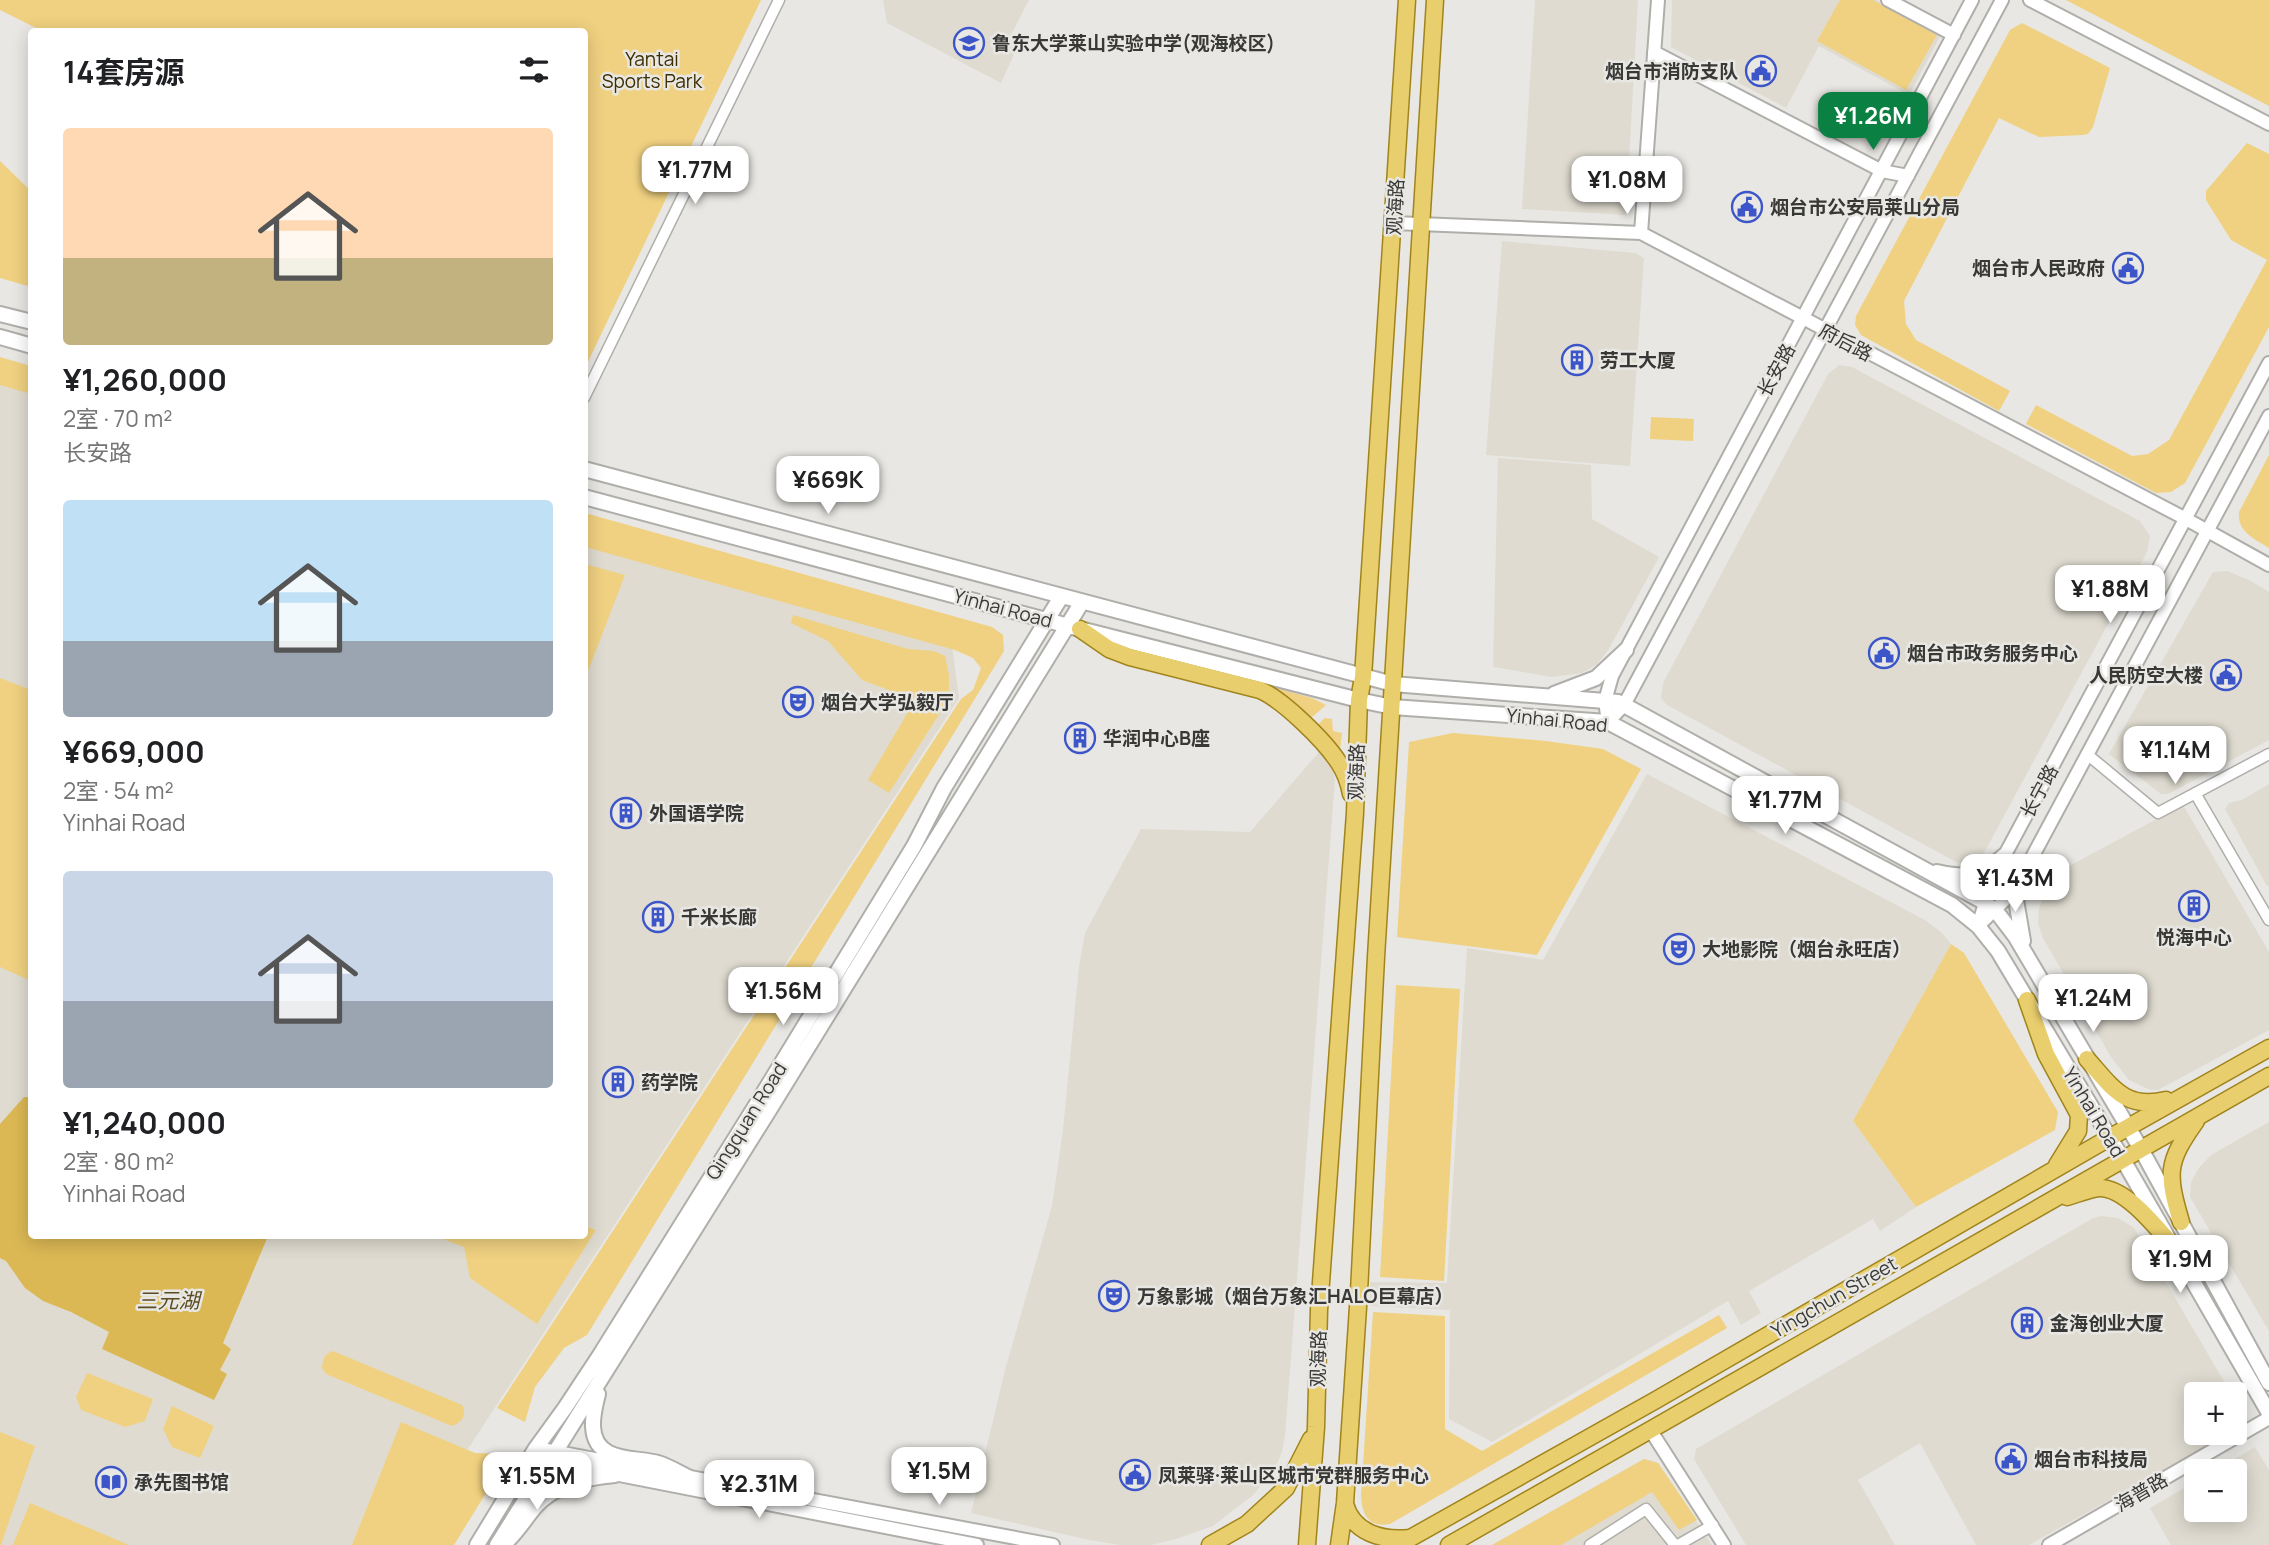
<!DOCTYPE html>
<html lang="zh">
<head>
<meta charset="utf-8">
<style>
  body { margin:0; font-family:Manrope,"Noto Sans SC",sans-serif; background:#f2f2f2; color:#202124; height:100vh; display:flex; flex-direction:column; font-size:26px; white-space:nowrap }
  * { box-sizing:border-box; margin:0 }
  p { font-size:23px; color:#757577 }
  .icon { flex:none; width:38px; height:38px; fill:none; stroke:currentColor; stroke-width:2; stroke-linecap:round; stroke-linejoin:round }
  .map { position:relative; flex:1; overflow:hidden }
  .side { position:absolute; left:28px; top:28px; width:560px; height:1211px; display:flex; flex-direction:column; background:#fff; border-radius:7px; box-shadow:0 4px 18px #0003 }
  .side>* { flex:none }
  .fabs { position:absolute; left:2184px; top:1382px; display:grid; gap:14px }
  .fabs a { display:grid; place-items:center; width:63px; height:63px; border-radius:7px; background:#fff; box-shadow:0 4px 18px #0003; font-size:35px }
  .price { position:absolute; translate:-50% -60px; padding:0 16px; border-radius:14px; background:#fff; color:#222; font-size:23px; line-height:46px; filter:drop-shadow(0 2px 4px #0008) }
  .price::after { content:''; position:absolute; left:50%; top:42px; width:21px; height:16px; margin-left:-10px; background:inherit; clip-path:polygon(0 0,100% 0,50% 100%) }
  .price.on { background:#0b8043; color:#fff }
  ul { padding:0; list-style:none }
  li { display:grid; align-content:center; gap:14px; height:371px; padding:0 35px }
  li span { display:grid; place-items:center; height:217px; border-radius:7px; color:#555 }
  li>.icon { margin-inline-start:auto }
  span .icon { width:126px; height:126px; fill:#fffc; stroke-width:1 }
  li b { font-size:30px }
  h2 { display:flex; justify-content:space-between; align-items:center; height:84px; padding:0 35px; font-size:30px }
  .map>svg:first-child { display:block }
  .built { fill:#dfdbd0 }
  .green { fill:#f0d181 }
  .water { fill:#dcb854 }
  .lines { fill:none; stroke-linecap:round; stroke-linejoin:round }
  .minor-casing { stroke:#afaeaa; stroke-width:13 }
  .tertiary-casing { stroke:#afaeaa; stroke-width:16 }
  .secondary-casing { stroke:#afaeaa; stroke-width:18 }
  .primary-casing { stroke:#a1841c; stroke-width:19 }
  .minor { stroke:#fff; stroke-width:10 }
  .tertiary { stroke:#fff; stroke-width:12 }
  .secondary { stroke:#fff; stroke-width:14 }
  .primary { stroke:#e9ce6e; stroke-width:16 }
  .labels { text-anchor:middle; stroke-width:5; stroke-linejoin:round; paint-order:stroke }
  .poi-label { font-size:19px; font-weight:bold; fill:#383836; stroke:#e8e7e3; text-anchor:start }
  .park-label { font-size:19px; fill:#3d2e01; stroke:#e8e7e3 }
  .street-label { font-size:19px; fill:#383836; stroke:#e8e7e3 }
  .water-label { font-size:21px; font-style:italic; fill:#5b4c23; stroke:#e8e7e3 }
</style>
</head>
<body>
<div class="map">
<svg width="2269" height="1545" viewBox="0 0 2269 1545">
  <rect width="100%" height="100%" fill="#e8e7e3"/>
  <path class="built" d="M883,0H1029L1009,39L1018,46L1001,83L887,23Z
    M1535,0H1638L1626,215L1522,209Z
    M1672,0H1877L1941,35L1909,95L1819,46L1786,108L1671,47Z
    M1502,241L1635,253L1644,258L1630,466L1486,455Z
    M0,364L32,372V1236H584L585,519L948,616L959,698L462,1458L421,1545H0Z
    M1839,365L1852,367L2140,521L2150,536L2147,552L1985,851L1978,860L1970,864L1956,862L1667,705L1661,698L1663,683L1828,374Z
    M1498,458L1591,465L1592,519L1659,557L1609,649L1597,664L1582,673L1552,677L1493,667Z
    M2227,571L2249,580L2269,592V740L2168,794H2161L2109,754L2213,572Z
    M1319,752L1332,769L1335,779L1285,1436L1282,1452L1274,1470L1253,1495L1213,1526L1176,1539L1151,1545H1121L1089,1540L971,1513L1005,1370L1052,1206L1063,1130L1079,966L1085,933L1141,829L1250,832Z
    M1647,774L1925,920L1942,933L1951,944L1853,1121L1916,1207L1880,1231L1873,1219L1749,1291L1761,1313L1741,1325L1728,1301L1492,1442L1449,1419L1450,1310L1370,1306V1282L1447,1283L1467,948L1543,960Z
    M2269,784V885L2267,886L2225,809L2229,803L2242,800Z
    M2183,805L2269,952V1030L2158,1090H2150L2129,1080L2111,1057L2043,938L2038,923L2039,908L2047,888L2058,872Z
    M2269,1122V1331L2190,1197L2191,1183L2198,1169L2211,1155Z
    M2101,1216L2118,1218L2134,1228L2232,1395H2196V1433H2229L2029,1545H1976L1920,1443L1858,1480L1895,1545H1746L1694,1459L1696,1449L2093,1218Z
    M2235,1399L2248,1422L2235,1430Z
    M2255,1447L2269,1470V1545H2171L2150,1508L2196,1481V1510H2235V1472H2212Z
    M1644,1459L1658,1463L1712,1545H1492Z"/>
  <path class="green" d="M0,0H761L585,368L584,32L42,31L0,10Z
    M1840,0H1873L1937,35L1906,90L1817,41Z
    M2066,0H2269V106Z
    M2022,23L2110,68L2093,127L2088,134L2083,135L2039,137L1999,118L1904,301L1906,324L1916,340L2010,391L1999,411L1861,335L1855,325L1856,316L2010,30Z
    M2247,143L2269,154V327L2185,483L2171,492L2156,493L2026,424L2036,405L2132,456L2148,454L2169,440L2267,260L2231,240L2206,200V191Z
    M0,161L31,191V287L0,278Z
    M0,357L31,366V394L0,385Z
    M1651,417L1694,419L1693,441L1650,439Z
    M2269,455V548C2255,539 2237,532 2239,512Z
    M585,513L992,627L1003,635L1004,651L587,1335L564,1348L535,1387L525,1422L497,1408L961,699L973,690L981,668L973,658L955,650L585,547Z
    M585,564L625,575L585,679L584,564Z
    M793,615L908,649L934,651L945,656L949,675V699L889,793L868,780L915,700L862,680L828,641L791,623Z
    M1139,651L1312,698L1326,705L1310,719L1285,699Z
    M0,678L31,690V981L0,967Z
    M1325,718L1332,719L1333,731L1342,733L1340,751L1315,727Z
    M1453,733L1546,741L1603,749L1641,769L1537,955L1397,937L1409,742Z
    M1951,944L1964,953L2058,1112L2055,1130L1916,1207L1853,1121Z
    M1396,985L1460,989L1444,1281L1380,1277Z
    M585,1226L596,1230L537,1324L470,1278L464,1247L435,1236H584Z
    M1373,1312L1445,1316V1429L1482,1451L1719,1315L1727,1328L1390,1524C1369,1528 1362,1515 1361,1496Z
    M333,1351L462,1405C467,1415 463,1422 452,1426L326,1374L322,1368C323,1359 324,1354 333,1351Z
    M87,1373L153,1399L145,1421L125,1427L81,1410L76,1397Z
    M172,1406L214,1426L200,1458L172,1447L163,1429Z
    M401,1422L475,1453L510,1454L454,1545H352Z
    M0,1432L35,1446L1,1545H0Z
    M1644,1459L1658,1463L1697,1520L1679,1530L1652,1492L1561,1545H1492Z
    M30,1503L129,1545H13Z"/>
  <path class="water" d="M24,1097H31L32,1236H268L223,1343L231,1349L220,1370L227,1374L214,1400L102,1349L109,1332L71,1312L43,1301L25,1288L6,1261L0,1258V1124Z"/>
  <g class="lines">
    <g class="minor-casing">
      <path id="minor" d="M584,398L779,0
        M2088,755L2158,813L2269,754
        M2195,793L2269,920
        M1590,1545L1646,1509L1675,1545
        M1678,1545L1713,1525"/>
    </g>
    <g class="tertiary-casing">
      <path id="tertiary" d="M1888,0L1954,35
        M2030,0L2269,124
        M1654,52L1882,171L1908,176
        M1394,223L1641,233L2186,519L2269,565
        M1641,233L1658,0
        M1608,722L1624,705L2002,0
        M1608,722L1605,701L1612,676L1972,0
        M1978,926L1993,877L2269,363
        M1978,926L2014,891L2269,416
        M1651,1431L1724,1545
        M536,1448L1053,1545
        M543,1456L548,1461L977,1545
        M2049,1545L2269,1418"/>
    </g>
    <g class="secondary-casing">
      <path id="secondary" d="M0,314L32,322
        M0,337L32,346
        M584,469L1393,684L1605,701L1618,702L1624,705L1984,902L1996,911L2015,936L2141,1149L2269,1383
        M584,497L1080,629L1359,700L1392,707L1608,722L1952,905L1978,926L1998,951L2122,1158L2269,1413
        M1554,694L1596,678L1626,650
        M1937,872C1969,879 1980,877 2005,855
        M2022,877L2016,900L2023,941
        M598,1394C593,1413 586,1442 609,1453C623,1460 643,1459 658,1463C668,1466 678,1472 688,1477
        M477,1545L536,1448L565,1408L600,1355L758,1102L914,846L944,788L1061,597
        M497,1545L768,1112L1082,602
        M503,1545C516,1534 524,1520 535,1507C554,1485 588,1477 615,1475"/>
    </g>
    <g class="primary-casing">
      <path id="primary" d="M1080,629L1109,649L1130,657L1260,690C1283,700 1325,741 1339,763C1345,772 1349,783 1351,794
        M2027,1000L2046,1054L2079,1115L2078,1131L2057,1165
        M2087,1059C2112,1087 2125,1110 2166,1100
        M2067,1197C2077,1194 2089,1189 2099,1188C2125,1187 2156,1227 2172,1245
        M2181,1222C2167,1174 2166,1163 2196,1121
        M1345,1504C1353,1533 1382,1541 1410,1538
        M1210,1545L1247,1524L1286,1488L1311,1439
        M1307,1545L1316,1427L1319,1310L1355,813L1359,700L1363,677L1407,0
        M1339,1545L1345,1503L1359,1292L1376,957L1435,0
        M1398,1545L1656,1400L2109,1138L2269,1048
        M1449,1545L2269,1076"/>
    </g>
    <use href="#minor" class="minor"/>
    <use href="#tertiary" class="tertiary"/>
    <use href="#secondary" class="secondary"/>
    <use href="#primary" class="primary"/>
  </g>
  <defs>
    <g id="school-ring" transform="scale(1.575)"><circle r="9.5" fill="#e8e7e3" stroke="#3c55c8" stroke-width="1.5"/><path d="M0-5L7-2L0 1L-7-2ZM-4 1L0 2.5L4 1V4Q0 6-4 4Z" fill="#3c55c8"/></g>
    <g id="civic-ring" transform="scale(1.575)"><circle r="9.5" fill="#e8e7e3" stroke="#3c55c8" stroke-width="1.5"/><path d="M-.6-6.5H3V-4.5H.6V-3L4-1V1h2V6H-6V1h2V-1L-.6-3ZM-1.2 2.5V6h2.4V2.5Z" fill="#3c55c8"/></g>
    <g id="building-ring" transform="scale(1.575)"><circle r="9.5" fill="#e8e7e3" stroke="#3c55c8" stroke-width="1.5"/><path d="M-4-6H4V6H1V3H-1V6H-4ZM-2.5-4.3h1.7v1.8h-1.7ZM.8-4.3h1.7v1.8H.8ZM-2.5-1h1.7V.8h-1.7ZM.8-1h1.7V.8H.8Z" fill="#3c55c8"/></g>
    <g id="theatre-ring" transform="scale(1.575)"><circle r="9.5" fill="#e8e7e3" stroke="#3c55c8" stroke-width="1.5"/><path d="M-5-5.5Q0-4 5-5.5V0Q5 5 0 6Q-5 5-5 0ZM-3.3-2.5H-1v1.5H-3.3ZM1-2.5H3.3v1.5H1ZM-2.8 1Q0 5.5 2.8 1Z" fill="#3c55c8"/></g>
    <g id="library-ring" transform="scale(1.575)"><circle r="9.5" fill="#e8e7e3" stroke="#3c55c8" stroke-width="1.5"/><path d="M-6-4Q-3-5.5-.7-3.5V5Q-3 3-6 4ZM6-4Q3-5.5 .7-3.5V5Q3 3 6 4Z" fill="#3c55c8"/></g>
  </defs>
  <g fill-rule="evenodd">
    <use href="#school-ring" x="969" y="43"/>
    <use href="#civic-ring" x="1761" y="71"/>
    <use href="#civic-ring" x="1747" y="207"/>
    <use href="#civic-ring" x="2128" y="268"/>
    <use href="#building-ring" x="1577" y="360"/>
    <use href="#civic-ring" x="1884" y="653"/>
    <use href="#civic-ring" x="2226" y="675"/>
    <use href="#theatre-ring" x="798" y="702"/>
    <use href="#building-ring" x="1080" y="738"/>
    <use href="#building-ring" x="626" y="813"/>
    <use href="#building-ring" x="2194" y="906"/>
    <use href="#building-ring" x="658" y="917"/>
    <use href="#theatre-ring" x="1679" y="949"/>
    <use href="#building-ring" x="618" y="1082"/>
    <use href="#theatre-ring" x="1114" y="1296"/>
    <use href="#building-ring" x="2027" y="1323"/>
    <use href="#civic-ring" x="2011" y="1459"/>
    <use href="#civic-ring" x="1135" y="1475"/>
    <use href="#library-ring" x="111" y="1482"/>
  </g>
  <g class="labels">
    <g class="poi-label">
      <text x="992" y="50">鲁东大学莱山实验中学(观海校区)</text>
      <text x="1738" y="78" text-anchor="end">烟台市消防支队</text>
      <text x="1770" y="214">烟台市公安局莱山分局</text>
      <text x="2105" y="275" text-anchor="end">烟台市人民政府</text>
      <text x="1600" y="367">劳工大厦</text>
      <text x="1907" y="660">烟台市政务服务中心</text>
      <text x="2203" y="682" text-anchor="end">人民防空大楼</text>
      <text x="821" y="709">烟台大学弘毅厅</text>
      <text x="1103" y="745">华润中心B座</text>
      <text x="649" y="820">外国语学院</text>
      <text x="681" y="924">千米长廊</text>
      <text x="2194" y="944" text-anchor="middle">悦海中心</text>
      <text x="1702" y="956">大地影院（烟台永旺店）</text>
      <text x="641" y="1089">药学院</text>
      <text x="1137" y="1303">万象影城（烟台万象汇HALO巨幕店）</text>
      <text x="2050" y="1330">金海创业大厦</text>
      <text x="2034" y="1466">烟台市科技局</text>
      <text x="1158" y="1482">凤莱驿·莱山区城市党群服务中心</text>
      <text x="134" y="1489">承先图书馆</text>
    </g>
    <g class="park-label">
      <text x="652" y="66">Yantai<tspan x="652" dy="22">Sports Park</tspan></text>
    </g>
    <g class="street-label">
      <text transform="translate(1395 207) rotate(-87)" y="7">观海路</text>
      <text transform="translate(1846 342) rotate(28)" y="7">府后路</text>
      <text transform="translate(1776 370) rotate(-62)" y="7">长安路</text>
      <text transform="translate(1003 608) rotate(15)" y="7">Yinhai Road</text>
      <text transform="translate(1557 720) rotate(6)" y="7">Yinhai Road</text>
      <text transform="translate(1356 772) rotate(-88)" y="7">观海路</text>
      <text transform="translate(2039 791) rotate(-62)" y="7">长宁路</text>
      <text transform="translate(2094 1112) rotate(59)" y="7">Yinhai Road</text>
      <text transform="translate(746 1121) rotate(-58)" y="7">Qingquan Road</text>
      <text transform="translate(1834 1297) rotate(-30)" y="7">Yingchun Street</text>
      <text transform="translate(1318 1359) rotate(-89)" y="7">观海路</text>
      <text transform="translate(2141 1492) rotate(-30)" y="7">海普路</text>
    </g>
    <g class="water-label">
      <text x="168" y="1308">三元湖</text>
    </g>
  </g>
</svg>
<div class="fabs">
<a>+</a>
<a>−</a>
</div>
<b class="price on" style="left:1873px;top:152px">¥1.26M</b>
<b class="price" style="left:695px;top:206px">¥1.77M</b>
<b class="price" style="left:1627px;top:216px">¥1.08M</b>
<b class="price" style="left:828px;top:516px">¥669K</b>
<b class="price" style="left:2110px;top:625px">¥1.88M</b>
<b class="price" style="left:2175px;top:786px">¥1.14M</b>
<b class="price" style="left:1785px;top:836px">¥1.77M</b>
<b class="price" style="left:2015px;top:914px">¥1.43M</b>
<b class="price" style="left:783px;top:1027px">¥1.56M</b>
<b class="price" style="left:2093px;top:1034px">¥1.24M</b>
<b class="price" style="left:2180px;top:1295px">¥1.9M</b>
<b class="price" style="left:939px;top:1507px">¥1.5M</b>
<b class="price" style="left:537px;top:1512px">¥1.55M</b>
<b class="price" style="left:759px;top:1520px">¥2.31M</b>
<section class="side">
<h2>14套房源<svg class="icon" aria-label="filters" viewBox="0 0 24 24"><path d="M4 7h16M4 17h16"/><circle cx="9" cy="7" r="2"/><circle cx="15" cy="17" r="2"/></svg></h2>
<ul>
<li><span style="background:linear-gradient(#ffd9b3 60%,#c2b280 0)"><svg class="icon" aria-label="home" viewBox="0 0 24 24"><path d="M3 11l9-7 9 7M6 9v11h12V9"/></svg></span><div><b>¥1,260,000</b><p>2室 · 70 m²</p><p>长安路</p></div></li>
<li><span style="background:linear-gradient(#bfe0f5 65%,#9aa5b1 0)"><svg class="icon" aria-label="home" viewBox="0 0 24 24"><path d="M3 11l9-7 9 7M6 9v11h12V9"/></svg></span><div><b>¥669,000</b><p>2室 · 54 m²</p><p>Yinhai Road</p></div></li>
<li><span style="background:linear-gradient(#c9d6e8 60%,#9aa5b1 0)"><svg class="icon" aria-label="home" viewBox="0 0 24 24"><path d="M3 11l9-7 9 7M6 9v11h12V9"/></svg></span><div><b>¥1,240,000</b><p>2室 · 80 m²</p><p>Yinhai Road</p></div></li>
</ul>
</section>
</div>
</body>
</html>
